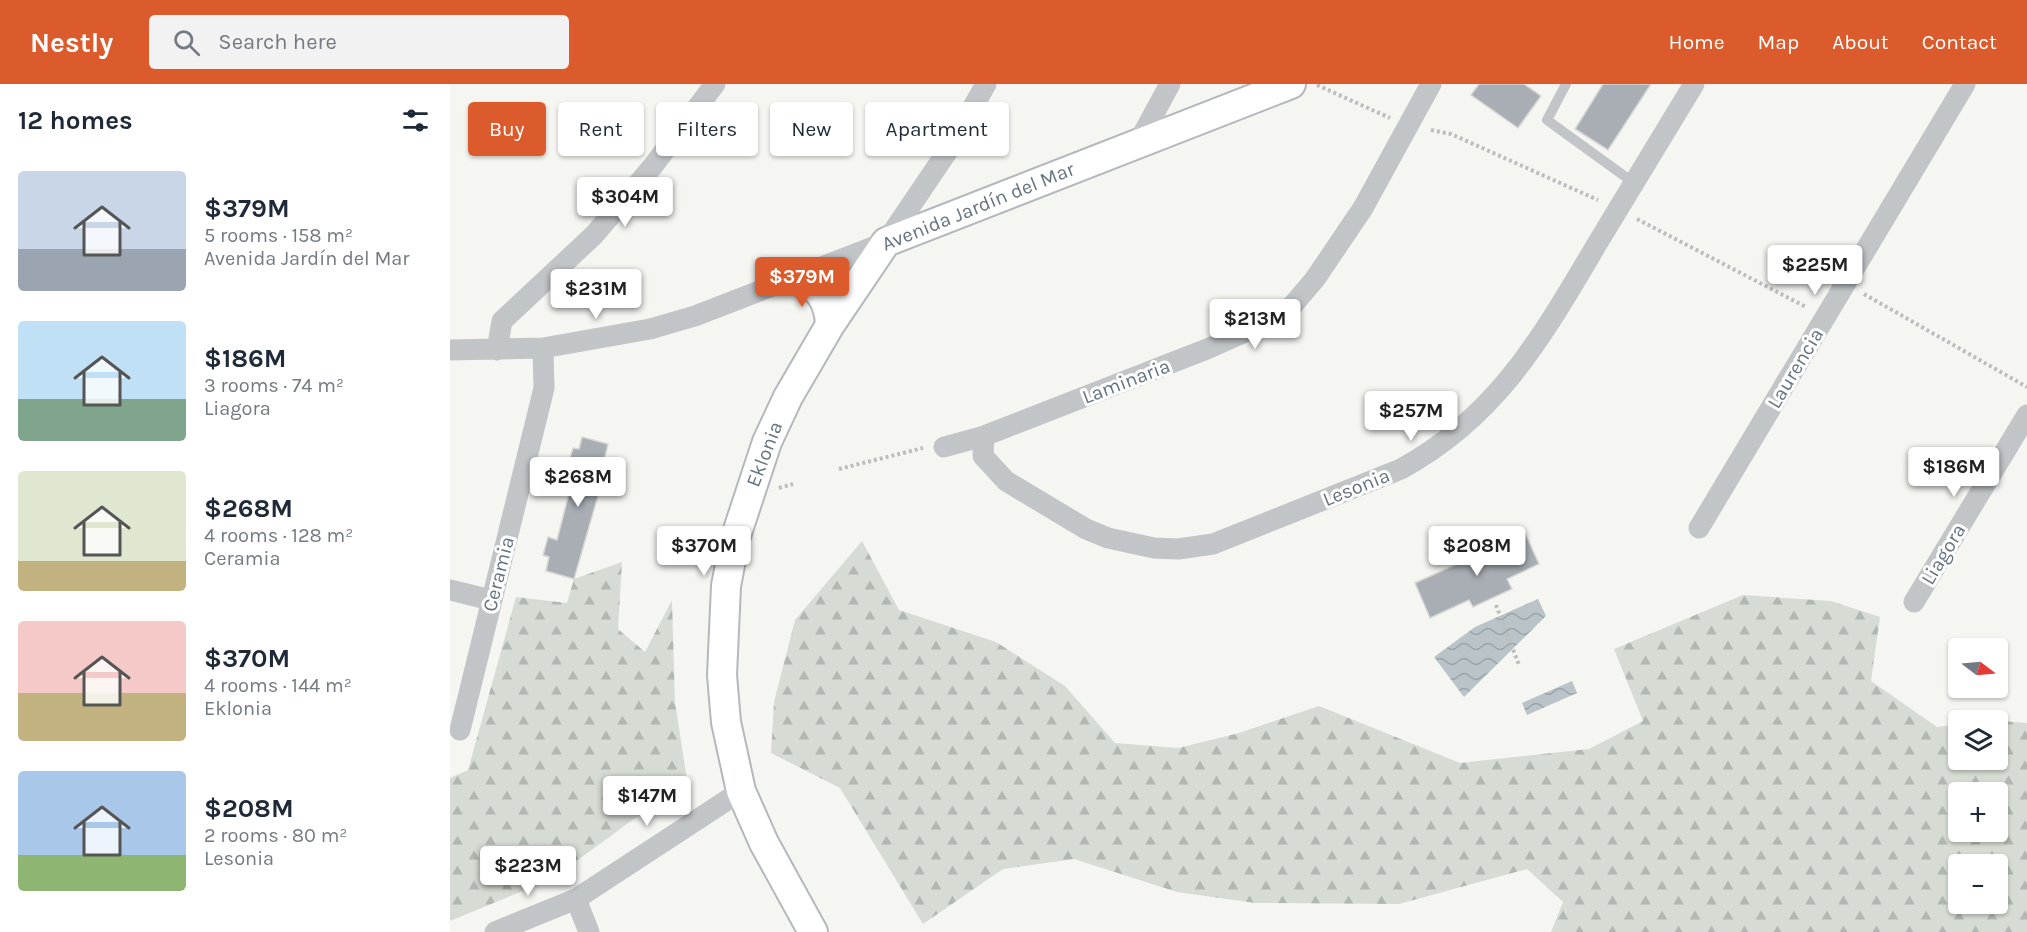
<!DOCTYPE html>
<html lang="en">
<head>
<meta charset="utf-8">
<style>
  body { margin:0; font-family:Karla,sans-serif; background:#f2f2f3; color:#1f2937; height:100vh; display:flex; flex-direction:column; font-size:22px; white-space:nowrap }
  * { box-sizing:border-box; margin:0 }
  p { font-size:20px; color:#747a83 }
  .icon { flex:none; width:33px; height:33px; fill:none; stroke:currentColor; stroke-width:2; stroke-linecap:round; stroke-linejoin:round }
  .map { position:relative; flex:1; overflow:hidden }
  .drawer { display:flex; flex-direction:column; background:#fff; width:450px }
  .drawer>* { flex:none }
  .guide { position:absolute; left:18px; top:18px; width:570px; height:54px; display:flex; gap:12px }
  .needle { width:39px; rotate:106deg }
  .buttons { position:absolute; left:1498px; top:554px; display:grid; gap:12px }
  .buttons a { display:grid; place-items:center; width:60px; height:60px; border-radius:6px; background:#fff; box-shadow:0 2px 4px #0004; font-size:30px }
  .price { position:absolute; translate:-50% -51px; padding:0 14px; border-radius:6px; background:#fff; color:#222; font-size:20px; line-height:39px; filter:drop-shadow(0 2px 3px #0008) }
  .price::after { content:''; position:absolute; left:50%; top:36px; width:18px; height:14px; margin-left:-9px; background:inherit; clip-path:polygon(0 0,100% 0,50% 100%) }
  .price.selected { background:#dc5b2c; color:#fff }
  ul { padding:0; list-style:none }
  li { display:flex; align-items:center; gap:18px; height:150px; padding:0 18px }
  li span { display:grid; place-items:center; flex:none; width:168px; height:120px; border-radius:6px; color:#555 }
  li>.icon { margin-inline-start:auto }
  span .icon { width:72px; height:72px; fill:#fffc; stroke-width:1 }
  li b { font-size:26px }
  h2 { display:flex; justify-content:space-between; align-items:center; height:72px; padding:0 18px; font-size:26px }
  .chip { padding:0 21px; border-radius:6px; background:#fff; box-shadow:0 2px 4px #0004; font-size:21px; line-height:54px }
  .chip.selected { background:#dc5b2c; color:#fff }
  header { display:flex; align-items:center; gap:36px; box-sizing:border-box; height:84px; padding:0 30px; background:#dc5b2c; color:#fff }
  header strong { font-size:28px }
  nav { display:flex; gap:33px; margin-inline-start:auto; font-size:21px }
  .search { width:420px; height:54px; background:#f2f2f3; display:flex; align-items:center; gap:15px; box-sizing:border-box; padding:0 21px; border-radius:6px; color:#747a83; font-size:22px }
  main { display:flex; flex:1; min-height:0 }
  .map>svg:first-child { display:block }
  .forest { fill:url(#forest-firs); fill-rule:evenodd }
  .water { fill:url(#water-waves) }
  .building { fill:#a8aeb4; stroke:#d7d7d5; stroke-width:1.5 }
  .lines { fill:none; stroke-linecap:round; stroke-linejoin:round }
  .secondary-casing { stroke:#b4b8bc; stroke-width:32 }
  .path { stroke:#bbbdbf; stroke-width:4; stroke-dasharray:3 3; stroke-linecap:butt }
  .lane { stroke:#c1c5c8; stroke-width:10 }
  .street { stroke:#c1c5c8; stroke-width:21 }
  .secondary { stroke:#fff; stroke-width:28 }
  .labels { text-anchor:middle; stroke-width:6; stroke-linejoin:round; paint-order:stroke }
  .street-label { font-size:20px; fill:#667482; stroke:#fff }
</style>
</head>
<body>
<header>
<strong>Nestly</strong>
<div class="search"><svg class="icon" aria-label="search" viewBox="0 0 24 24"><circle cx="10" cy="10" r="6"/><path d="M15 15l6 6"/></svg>Search here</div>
<nav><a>Home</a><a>Map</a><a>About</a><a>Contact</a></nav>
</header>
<main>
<section class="drawer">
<h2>12 homes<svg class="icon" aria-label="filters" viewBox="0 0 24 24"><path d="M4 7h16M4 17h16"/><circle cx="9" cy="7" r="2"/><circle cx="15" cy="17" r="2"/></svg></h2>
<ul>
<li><span style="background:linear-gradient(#c9d6e8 65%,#9aa5b1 0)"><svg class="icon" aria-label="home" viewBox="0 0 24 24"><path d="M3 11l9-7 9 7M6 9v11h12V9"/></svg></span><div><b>$379M</b><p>5 rooms · 158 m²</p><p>Avenida Jardín del Mar</p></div></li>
<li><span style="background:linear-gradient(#bfe0f5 65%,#7fa58c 0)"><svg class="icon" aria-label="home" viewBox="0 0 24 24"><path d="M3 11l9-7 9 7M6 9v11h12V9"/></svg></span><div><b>$186M</b><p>3 rooms · 74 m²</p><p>Liagora</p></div></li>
<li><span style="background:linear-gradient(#dfe7d0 75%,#c2b280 0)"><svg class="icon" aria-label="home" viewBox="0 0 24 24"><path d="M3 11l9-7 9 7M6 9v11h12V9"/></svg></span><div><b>$268M</b><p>4 rooms · 128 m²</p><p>Ceramia</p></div></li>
<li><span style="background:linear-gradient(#f6c9c9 60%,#c2b280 0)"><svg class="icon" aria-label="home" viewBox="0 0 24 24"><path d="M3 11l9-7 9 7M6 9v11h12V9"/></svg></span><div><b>$370M</b><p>4 rooms · 144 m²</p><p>Eklonia</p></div></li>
<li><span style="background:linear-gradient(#a9c7e8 70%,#8fb573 0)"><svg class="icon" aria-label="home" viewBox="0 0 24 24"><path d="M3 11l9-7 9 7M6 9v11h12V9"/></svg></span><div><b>$208M</b><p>2 rooms · 80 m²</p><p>Lesonia</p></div></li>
</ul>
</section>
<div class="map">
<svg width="1577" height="848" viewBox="0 0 1577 848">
  <defs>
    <pattern id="forest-firs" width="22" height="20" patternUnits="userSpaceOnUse" patternTransform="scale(1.5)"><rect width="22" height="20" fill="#d6dcd3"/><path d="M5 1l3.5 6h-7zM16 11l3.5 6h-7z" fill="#b1b7b1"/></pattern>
    <pattern id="water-waves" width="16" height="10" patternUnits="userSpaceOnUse" patternTransform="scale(1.5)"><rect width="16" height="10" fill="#b9c3c8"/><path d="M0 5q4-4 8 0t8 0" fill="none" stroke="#9aa3a8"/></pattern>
  </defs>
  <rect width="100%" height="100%" fill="#f5f6f2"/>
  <path class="forest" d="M412,457L449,526L546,558L615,602L665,659L728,664L789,649L869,622L1010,679L1139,665L1193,637L1164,565L1293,511L1381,517L1430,533L1421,597L1487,643L1509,640V675H1548V636H1538L1577,639V848H1101L1113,818L1077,785L949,820L805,819L727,808L624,775L553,785L473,840L390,704L321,669L324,618L345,536ZM1509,708H1548V747H1509ZM1509,780H1548V819H1509Z
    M172,478L168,545L195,568L222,516L225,618L237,696L102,795L0,837V694L18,686L66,513L117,519L124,495Z"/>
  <path class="water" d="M1088,515L1096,532L1014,613L984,573L1025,543Z
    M1122,597L1127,609L1077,631L1072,619Z"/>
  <path class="building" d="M1029,0H1074L1091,12L1068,44L1021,11Z
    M1153,0H1201L1158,66L1125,45Z
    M132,353L158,360L151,390L154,391L124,495L96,487L99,473L93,471L98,453L107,456L125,386L117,384L123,364L129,365Z
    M1075,449L1089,480L1057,495L1062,505L1023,523L1019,516L980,534L965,499Z"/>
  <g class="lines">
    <g class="secondary-casing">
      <path id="secondary" d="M345,193C368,201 379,216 380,241
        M363,848L314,759L291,707L276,638L272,591L276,502L285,455L317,358L338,313L380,241L436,158L841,0"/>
    </g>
    <path class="path" d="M867,1L940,34
      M981,46L1001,50L1148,116
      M1187,135L1356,223
      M1414,210L1577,303
      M389,385L473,364
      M329,404L343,400
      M1046,521L1069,581"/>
    <path class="lane" d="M1116,0L1097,36L1184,99"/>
    <path class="street" d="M688,59L720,0
      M0,266L93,264L200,245L245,232L436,158L499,65L536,0
      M47,266L52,237L144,151L203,82L265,0
      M534,352L533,372L556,397L636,445L658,454L704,464L728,465L763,460L951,385C1050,331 1094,249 1150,155C1181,103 1213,52 1244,0
      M494,363L534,352L757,265L820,237L842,222L865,195L913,124L981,0
      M1249,444L1515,0
      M0,506L41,516
      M1464,518L1577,331
      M10,646L94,304L93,264
      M126,815L139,848
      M45,848L126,815L291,707"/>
    <use href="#secondary" class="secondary"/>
  </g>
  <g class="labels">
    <g class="street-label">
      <text transform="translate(528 122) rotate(-22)" y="7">Avenida Jardín del Mar</text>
      <text transform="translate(1345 284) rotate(-59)" y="7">Laurencia</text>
      <text transform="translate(676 297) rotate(-21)" y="7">Laminaria</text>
      <text transform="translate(314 370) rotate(-69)" y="7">Eklonia</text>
      <text transform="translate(906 403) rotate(-22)" y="7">Lesonia</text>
      <text transform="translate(1493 470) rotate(-59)" y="7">Liagora</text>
      <text transform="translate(48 490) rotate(-76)" y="7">Ceramia</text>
    </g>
  </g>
</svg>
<div class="buttons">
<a><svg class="needle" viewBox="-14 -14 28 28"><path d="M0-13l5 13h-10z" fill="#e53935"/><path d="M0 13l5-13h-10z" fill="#747a83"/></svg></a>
<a><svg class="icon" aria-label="layers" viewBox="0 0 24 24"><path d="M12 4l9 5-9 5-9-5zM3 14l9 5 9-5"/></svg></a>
<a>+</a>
<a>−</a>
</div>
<b class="price" style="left:175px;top:144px">$304M</b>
<b class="price" style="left:1365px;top:212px">$225M</b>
<b class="price selected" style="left:352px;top:224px">$379M</b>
<b class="price" style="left:146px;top:236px">$231M</b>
<b class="price" style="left:805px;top:266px">$213M</b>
<b class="price" style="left:961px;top:358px">$257M</b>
<b class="price" style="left:1504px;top:414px">$186M</b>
<b class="price" style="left:128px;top:424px">$268M</b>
<b class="price" style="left:254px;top:493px">$370M</b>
<b class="price" style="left:1027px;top:493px">$208M</b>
<b class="price" style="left:197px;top:743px">$147M</b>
<b class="price" style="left:78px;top:813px">$223M</b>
<div class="guide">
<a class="chip selected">Buy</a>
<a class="chip">Rent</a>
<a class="chip">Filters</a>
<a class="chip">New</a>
<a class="chip">Apartment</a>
</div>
</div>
</main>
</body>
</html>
